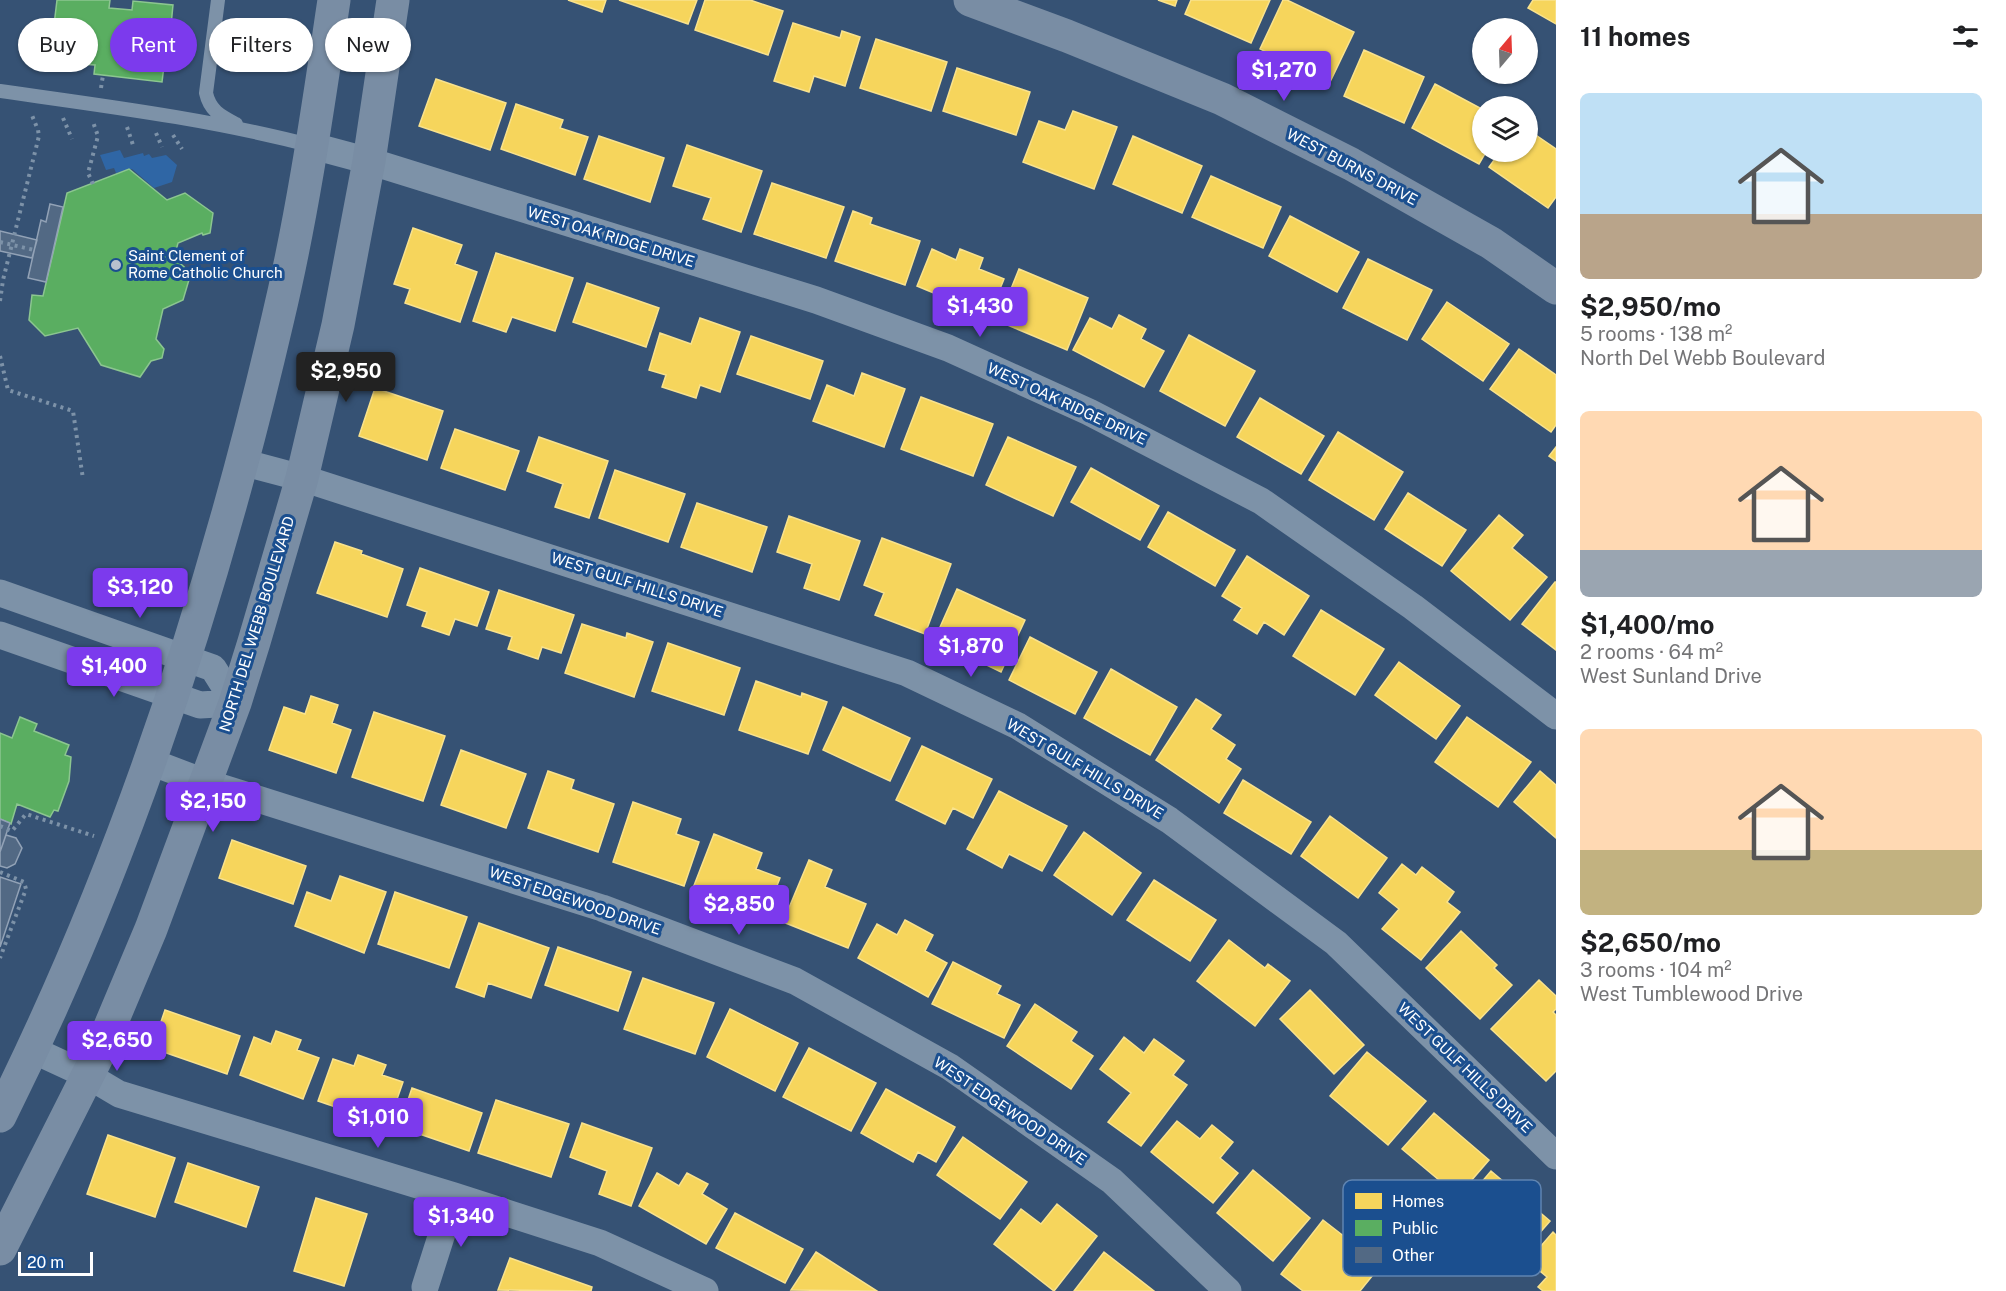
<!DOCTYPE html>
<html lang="en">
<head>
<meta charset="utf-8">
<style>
  body { margin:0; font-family:"Public Sans",sans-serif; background:#f6f6f6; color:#202124; height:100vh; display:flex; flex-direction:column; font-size:22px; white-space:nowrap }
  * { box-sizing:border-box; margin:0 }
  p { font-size:20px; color:#757577 }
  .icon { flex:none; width:33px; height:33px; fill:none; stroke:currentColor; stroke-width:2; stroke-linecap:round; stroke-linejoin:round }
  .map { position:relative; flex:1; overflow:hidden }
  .details { display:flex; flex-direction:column; background:#fff; width:450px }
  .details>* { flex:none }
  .guide { position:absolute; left:18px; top:18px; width:570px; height:54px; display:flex; gap:12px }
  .needle { width:39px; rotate:19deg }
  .controls { position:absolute; left:1472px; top:18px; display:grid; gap:12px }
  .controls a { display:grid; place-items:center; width:66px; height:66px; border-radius:50%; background:#fff; box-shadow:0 2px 4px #0004; font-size:30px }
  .scale { position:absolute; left:18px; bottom:15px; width:75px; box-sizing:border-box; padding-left:6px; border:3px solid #fff; border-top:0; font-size:16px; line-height:21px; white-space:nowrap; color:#fff; -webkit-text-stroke:4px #1b4f8f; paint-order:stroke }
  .price { position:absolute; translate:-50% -51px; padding:0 14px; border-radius:6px; background:#7c3aed; color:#fff; font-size:20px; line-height:39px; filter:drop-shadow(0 2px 3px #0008) }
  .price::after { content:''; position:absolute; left:50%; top:36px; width:18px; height:14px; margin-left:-9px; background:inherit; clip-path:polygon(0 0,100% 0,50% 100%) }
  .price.current { background:#222; color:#fff }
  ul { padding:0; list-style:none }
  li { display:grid; align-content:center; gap:12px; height:318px; padding:0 24px }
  li span { display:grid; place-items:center; height:186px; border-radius:9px; color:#555 }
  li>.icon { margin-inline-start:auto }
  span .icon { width:108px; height:108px; fill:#fffc; stroke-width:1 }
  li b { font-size:26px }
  h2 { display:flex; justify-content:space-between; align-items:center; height:72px; padding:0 24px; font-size:26px }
  .tag { padding:0 21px; border-radius:27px; background:#fff; box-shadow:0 2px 4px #0004; font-size:21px; line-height:54px }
  .tag.current { background:#7c3aed; color:#fff }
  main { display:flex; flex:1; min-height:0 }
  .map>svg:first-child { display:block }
  .green { fill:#2f66a5 }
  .homes { fill:#f6d55c; stroke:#f9e28d; stroke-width:1.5 }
  .public { fill:#5aae61; stroke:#8cc690; stroke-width:1.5 }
  .building { fill:#526984; stroke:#92a2b6; stroke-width:1.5 }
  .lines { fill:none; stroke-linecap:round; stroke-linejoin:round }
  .path { stroke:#7d92a8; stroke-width:4; stroke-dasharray:3 4.5; stroke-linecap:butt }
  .lane { stroke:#7d92a8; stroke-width:14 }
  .street { stroke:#7d92a8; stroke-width:27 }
  .secondary { stroke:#798da4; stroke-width:33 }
  .poi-dot { fill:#b9c2ce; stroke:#1b4f8f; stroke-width:2 }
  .labels { text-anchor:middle; stroke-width:6; stroke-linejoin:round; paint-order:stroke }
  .street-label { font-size:15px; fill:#fff; stroke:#1b4f8f }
  .poi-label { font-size:15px; fill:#fff; stroke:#1b4f8f; text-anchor:start }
  .key { fill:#1b4f8f; stroke:#5f84b1; stroke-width:1.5 }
  .key-label { font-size:16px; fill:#fff }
</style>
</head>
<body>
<main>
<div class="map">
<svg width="1556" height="1291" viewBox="0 0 1556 1291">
  <rect width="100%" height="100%" fill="#365274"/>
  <path class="green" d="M120,150L124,158L143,153L144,156L149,154L152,158L166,155L177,165L172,182L154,188L132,169L116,173L114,168L106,170L100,155Z"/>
  <path class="homes" d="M568,0H606L602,12Z
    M619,0H697L688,24Z
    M705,0H750L783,11L768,55L695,30Z
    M1158,0H1177L1175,6Z
    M1191,0H1270L1251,43L1185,14Z
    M1283,0H1287L1354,32L1330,82L1260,49Z
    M1533,0H1556V24L1528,8Z
    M793,23L840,38L842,31L860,37L845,86L814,76L809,92L774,81Z
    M876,39L947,62L931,111L860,88Z
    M1364,50L1424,77L1404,123L1344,96Z
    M957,68L1030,92L1016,135L943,111Z
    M436,79L506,103L490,150L419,126Z
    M1435,84L1482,109L1476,120L1482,123V152H1486L1479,164L1412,128Z
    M516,104L563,120L560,128L588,137L575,175L501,149Z
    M1073,111L1117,127L1094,189L1023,162L1039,121L1065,130Z
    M1527,129L1556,149V197L1548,208L1489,167L1500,152H1527Z
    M599,136L664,158L650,202L584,179Z
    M1133,136L1202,166L1182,213L1113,184Z
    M687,145L762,171L741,232L703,219L711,198L673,186Z
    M1211,176L1281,207L1263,248L1192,217Z
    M772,183L844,207L826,258L754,234Z
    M853,211L872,218L870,224L920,241L905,285L835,261Z
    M1290,216L1359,252L1337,292L1269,256Z
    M413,228L462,245L455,264L477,272L460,322L405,303L410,289L394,284Z
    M932,249L956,260L960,249L983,258L979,269L1004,279L989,316L917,286Z
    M496,253L573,278L555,331L512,317L506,332L473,321Z
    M1368,259L1432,290L1407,340L1343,308Z
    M1019,269L1088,298L1067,350L998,321Z
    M587,283L659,308L646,347L573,322Z
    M1447,302L1509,344L1483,381L1422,339Z
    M1119,315L1146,329L1141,339L1164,351L1144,387L1073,350L1090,318L1112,329Z
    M700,318L740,332L720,392L700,385L696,398L662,387L666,375L649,370L660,333L691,344Z
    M1189,335L1255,371L1225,426L1160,391Z
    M751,336L823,361L810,399L737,374Z
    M1519,349L1556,375V425L1551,432L1490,389Z
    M862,373L905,389L884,447L813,421L827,385L854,396Z
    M375,388L443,411L427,460L359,436Z
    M921,397L993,424L973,476L901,449Z
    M1260,398L1324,436L1301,474L1237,437Z
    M455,429L519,451L505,490L441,468Z
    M1338,432L1403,472L1374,520L1309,480Z
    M539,437L608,461L589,518L555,507L563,484L527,471Z
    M1008,437L1076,467L1053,516L986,485Z
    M1556,447V461L1549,456Z
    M1091,468L1159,506L1140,540L1071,502Z
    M615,470L685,494L668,542L599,518Z
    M1408,493L1466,530L1442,566L1385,529Z
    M697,503L767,527L752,572L681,547Z
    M1168,512L1235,550L1215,586L1148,547Z
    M1499,515L1523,535L1512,548L1547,577L1510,620L1451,571Z
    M789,516L860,541L839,600L804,588L812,564L777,552Z
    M882,538L951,564L925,634L875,615L884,593L864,585Z
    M335,542L362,551L361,554L403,569L387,617L317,593Z
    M1247,556L1309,596L1284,635L1264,622L1257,634L1234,620L1242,608L1222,596Z
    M420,568L489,592L477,626L455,619L449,635L422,626L427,612L407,605Z
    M1555,582H1556V650L1522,624Z
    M957,589L1025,620L1001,672L976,660L978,655L936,636Z
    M499,590L574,615L561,653L542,647L538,659L508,649L512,637L486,629Z
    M1321,610L1384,649L1355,695L1293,656Z
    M582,624L626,638L627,633L653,642L634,697L565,673Z
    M1030,637L1097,672L1075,714L1009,680Z
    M668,643L740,668L724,715L652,691Z
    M1399,662L1460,706L1436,739L1375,695Z
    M1111,669L1177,707L1150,755L1084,718Z
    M756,681L801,697L802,693L827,702L808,754L739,730Z
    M311,696L338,705L332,723L351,730L336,773L269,750L284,707L305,714Z
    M1196,699L1221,715L1211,729L1235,745L1226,759L1241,769L1219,803L1156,760Z
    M843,707L910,738L890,781L823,750Z
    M374,712L445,736L423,801L352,777Z
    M1467,717L1531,762L1498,807L1435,762Z
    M922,746L992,779L973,818L953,808L945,824L896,800Z
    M461,750L526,774L506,828L441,805Z
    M548,771L574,780L571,789L614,804L598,852L528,828Z
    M1540,771L1556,785V838L1514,802Z
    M1243,780L1311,822L1291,854L1224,813Z
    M999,791L1067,826L1042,871L1009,854L1002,868L967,849Z
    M633,802L681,819L676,834L699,842L684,886L613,862Z
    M1330,816L1387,858L1358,898L1301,856Z
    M1084,832L1141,873L1112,915L1054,875Z
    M714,834L762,853L756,869L780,878L765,916L693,888Z
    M232,840L306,866L293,904L219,878Z
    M809,860L832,870L825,887L866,904L848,948L783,922Z
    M1402,864L1416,875L1422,867L1454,892L1447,902L1460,912L1421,960L1382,929L1399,909L1379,893Z
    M340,876L386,892L364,953L295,926L307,892L331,901Z
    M1154,880L1216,920L1190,961L1127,920Z
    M395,892L467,917L449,968L378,944Z
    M905,920L933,935L925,951L947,963L928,997L858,958L877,924L897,935Z
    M479,923L549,948L531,998L488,983L484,997L456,987Z
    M1461,931L1497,965L1494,968L1512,985L1480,1019L1426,968Z
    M1229,940L1265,968L1268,964L1290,981L1255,1026L1197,981Z
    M558,947L631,972L618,1011L545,985Z
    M953,962L1001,986L997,994L1020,1005L1004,1038L932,1004Z
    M643,978L714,1003L695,1054L624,1029Z
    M1539,980L1556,996V1009L1553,1012L1556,1015V1071L1546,1081L1491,1029Z
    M1310,990L1364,1045L1334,1074L1280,1019Z
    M1035,1004L1077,1032L1071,1041L1093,1056L1071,1089L1007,1046Z
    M730,1009L798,1043L775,1091L707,1057Z
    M165,1010L240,1036L227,1074L152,1048Z
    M276,1031L301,1040L297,1050L319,1058L303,1099L240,1075L254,1037L271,1044Z
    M1124,1037L1144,1053L1154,1039L1184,1061L1173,1075L1187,1085L1141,1146L1108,1122L1131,1093L1100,1069Z
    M809,1048L876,1083L851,1131L783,1097Z
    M1367,1052L1426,1101L1388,1145L1330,1096Z
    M358,1055L386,1065L382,1075L403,1082L388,1125L318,1101L333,1059L354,1066Z
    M412,1088L482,1113L469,1151L399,1127Z
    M886,1089L955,1127L936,1162L918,1152L913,1162L861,1133Z
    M496,1100L569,1124L551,1177L478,1153Z
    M1434,1113L1489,1160L1458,1196L1402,1149Z
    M1177,1121L1200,1139L1212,1125L1233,1142L1220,1158L1238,1173L1213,1203L1151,1152Z
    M582,1123L652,1148L631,1206L599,1194L607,1171L570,1157Z
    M108,1135L175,1158L155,1217L87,1194Z
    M963,1137L1027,1182L1000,1219L937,1175Z
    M188,1163L259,1187L246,1227L175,1202Z
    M1253,1170L1310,1218L1273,1261L1217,1213Z
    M1491,1171L1550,1221L1523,1252L1464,1203Z
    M657,1173L679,1186L687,1173L708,1184L702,1194L727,1209L706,1244L639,1206Z
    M316,1198L367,1214L344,1286L294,1271Z
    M1057,1204L1097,1236L1054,1291L994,1244L1021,1209L1041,1224Z
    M735,1213L803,1249L785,1283L716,1248Z
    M1323,1220L1381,1265L1360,1291H1303L1281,1274Z
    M1553,1232L1556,1235V1291H1543L1538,1287L1547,1277L1528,1261Z
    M816,1252L877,1291L791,1290Z
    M1104,1252L1154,1291H1074Z
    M510,1258L592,1287L591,1291L498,1290Z"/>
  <path class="public" d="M57,0H110L109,8L132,10L133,1L173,5L167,66H164L162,82L94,74L95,65L63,63L64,53L51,50Z
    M129,169L167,200L185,193L213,213L210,233L203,235L202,233L178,243L174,258L191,273L183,300L163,309L156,339L164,349L162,358L151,361L140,377L101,365L78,328L45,336L29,320L32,295L43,296L67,193Z
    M20,717L37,724L34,731L69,745L65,755L71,757L69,781L58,811L54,810L50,817L17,804L11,824L0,819V733L12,738Z"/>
  <path class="building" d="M50,204L63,207L46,282L28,278L41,220L46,222Z
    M0,231L37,240L32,258L0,251Z
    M0,819L10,823L0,852Z
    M6,835L16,838L22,848L15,864L7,868L0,866V852Z
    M0,877L21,884L0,947Z"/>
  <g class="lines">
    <path class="path" d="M101,88L103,75
      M63,118L72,139
      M127,127L133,145
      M156,133L162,147
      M173,135L182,149
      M93,184L88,173L98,136L93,122
      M0,242L34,250
      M0,301L3,280L39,136L38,130L31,113
      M0,356L8,390L73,411L83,479
      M0,826L12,831L26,814L94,836
      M0,872L24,882L26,889L0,958"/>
    <path class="lane" d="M218,0L206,93C210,111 221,116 236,124
      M0,91C105,106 210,119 313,146"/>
    <path class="street" d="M313,146L369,161L816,300L948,348L1089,412L1261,501L1413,607L1556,716
      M242,462L302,478L907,673L1018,726L1169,820L1336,943L1556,1156
      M0,593L213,668L235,703L200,705L0,635
      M151,762L204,782L602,908L795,981L950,1067L1112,1181L1228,1291
      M33,1050L87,1075L119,1094L454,1196L600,1243L705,1291
      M425,1287L454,1196"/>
    <path class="secondary" d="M970,0L1067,36L1222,99L1351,164L1491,243L1556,288
      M0,1116C126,864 214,593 278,318C303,213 318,107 334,0
      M0,1249L98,1055L151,929L235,703L254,642L302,478L338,325L369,161L393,0"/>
  </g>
  <circle class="poi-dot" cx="116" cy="265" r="6"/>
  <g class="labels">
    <g class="street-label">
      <text transform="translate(1352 167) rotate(28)" y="5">WEST BURNS DRIVE</text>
      <text transform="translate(611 237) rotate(17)" y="5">WEST OAK RIDGE DRIVE</text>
      <text transform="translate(1067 404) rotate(25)" y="5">WEST OAK RIDGE DRIVE</text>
      <text transform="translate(637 585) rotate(18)" y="5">WEST GULF HILLS DRIVE</text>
      <text transform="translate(257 624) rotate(-73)" y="5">NORTH DEL WEBB BOULEVARD</text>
      <text transform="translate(1085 769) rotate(31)" y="5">WEST GULF HILLS DRIVE</text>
      <text transform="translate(575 901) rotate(19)" y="5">WEST EDGEWOOD DRIVE</text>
      <text transform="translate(1465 1068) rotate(44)" y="5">WEST GULF HILLS DRIVE</text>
      <text transform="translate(1010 1111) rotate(34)" y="5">WEST EDGEWOOD DRIVE</text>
    </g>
    <g class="poi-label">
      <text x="128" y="261">Saint Clement of<tspan x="128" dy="17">Rome Catholic Church</tspan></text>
    </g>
  </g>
  <rect x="1343" y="1180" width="198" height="96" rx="9" class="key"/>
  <rect x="1355" y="1193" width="27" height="16" fill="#f6d55c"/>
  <rect x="1355" y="1220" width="27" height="16" fill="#5aae61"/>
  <rect x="1355" y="1247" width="27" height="16" fill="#526984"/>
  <g class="key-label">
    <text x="1392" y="1207">Homes</text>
    <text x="1392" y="1234">Public</text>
    <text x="1392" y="1261">Other</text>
  </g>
</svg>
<div class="controls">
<a><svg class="needle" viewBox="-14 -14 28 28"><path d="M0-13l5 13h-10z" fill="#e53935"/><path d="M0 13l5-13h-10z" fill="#757577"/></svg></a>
<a><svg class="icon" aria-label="layers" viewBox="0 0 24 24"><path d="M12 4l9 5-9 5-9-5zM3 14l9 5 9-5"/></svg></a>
</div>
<div class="scale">20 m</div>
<b class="price" style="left:1284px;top:102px">$1,270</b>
<b class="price" style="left:980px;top:338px">$1,430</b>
<b class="price current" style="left:346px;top:403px">$2,950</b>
<b class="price" style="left:140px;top:619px">$3,120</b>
<b class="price" style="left:971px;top:678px">$1,870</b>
<b class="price" style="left:114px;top:698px">$1,400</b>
<b class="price" style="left:213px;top:833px">$2,150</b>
<b class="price" style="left:739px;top:936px">$2,850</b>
<b class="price" style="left:117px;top:1072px">$2,650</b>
<b class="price" style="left:378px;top:1149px">$1,010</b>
<b class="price" style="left:461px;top:1248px">$1,340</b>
<div class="guide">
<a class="tag">Buy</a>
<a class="tag current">Rent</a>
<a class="tag">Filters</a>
<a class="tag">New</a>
</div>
</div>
<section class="details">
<h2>11 homes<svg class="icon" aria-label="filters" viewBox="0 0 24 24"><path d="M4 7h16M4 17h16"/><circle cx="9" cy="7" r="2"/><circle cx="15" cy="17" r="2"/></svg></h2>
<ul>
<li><span style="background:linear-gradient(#bfe0f5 65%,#b9a48a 0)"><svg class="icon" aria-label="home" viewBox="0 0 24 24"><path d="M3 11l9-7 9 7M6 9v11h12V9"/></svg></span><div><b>$2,950/mo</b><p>5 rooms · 138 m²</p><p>North Del Webb Boulevard</p></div></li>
<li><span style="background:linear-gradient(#ffd9b3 75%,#9aa5b1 0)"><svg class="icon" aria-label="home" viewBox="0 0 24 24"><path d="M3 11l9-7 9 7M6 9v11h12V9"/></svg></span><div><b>$1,400/mo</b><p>2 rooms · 64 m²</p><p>West Sunland Drive</p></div></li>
<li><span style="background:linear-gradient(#ffd9b3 65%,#c2b280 0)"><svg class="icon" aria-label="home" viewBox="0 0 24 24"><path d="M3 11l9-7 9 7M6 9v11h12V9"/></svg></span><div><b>$2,650/mo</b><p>3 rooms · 104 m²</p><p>West Tumblewood Drive</p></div></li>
</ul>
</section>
</main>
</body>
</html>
